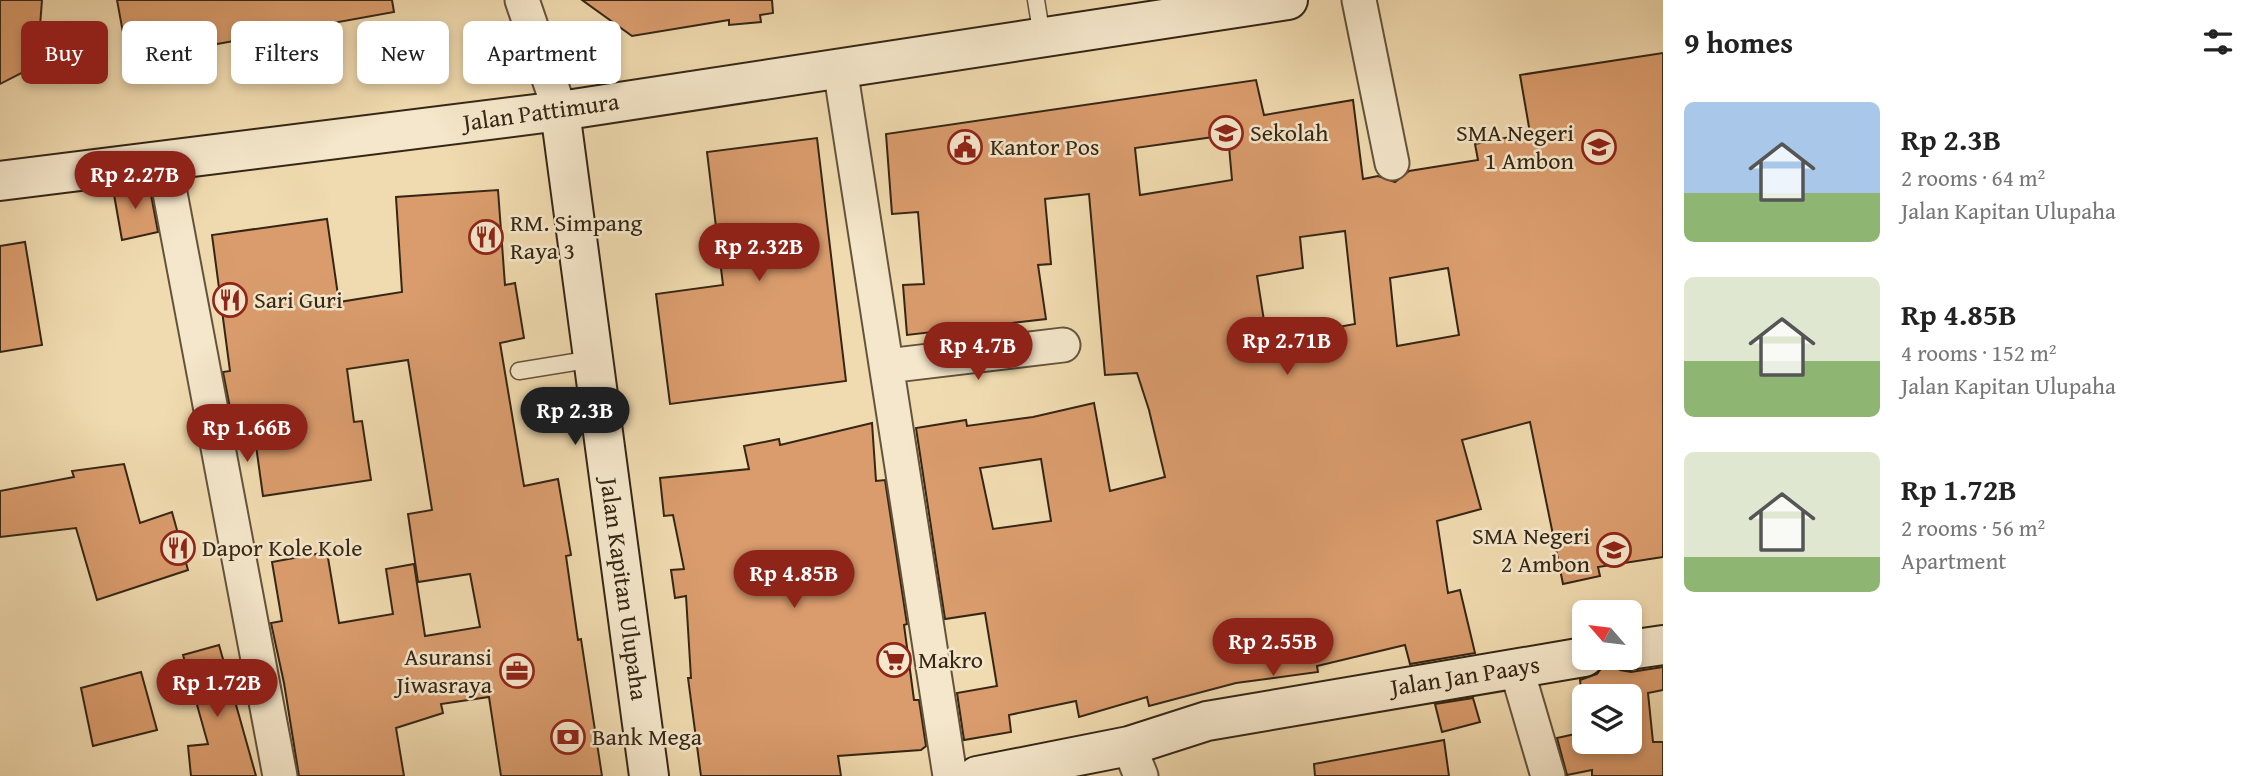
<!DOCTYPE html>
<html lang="en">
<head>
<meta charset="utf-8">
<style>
  body { margin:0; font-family:"Gentium Book Plus",serif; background:#f6f6f6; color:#222; height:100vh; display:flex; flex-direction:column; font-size:26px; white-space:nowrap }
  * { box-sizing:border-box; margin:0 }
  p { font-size:23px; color:#767676 }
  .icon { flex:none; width:38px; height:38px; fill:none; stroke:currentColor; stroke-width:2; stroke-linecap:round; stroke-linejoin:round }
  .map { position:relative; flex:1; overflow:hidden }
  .drawer { display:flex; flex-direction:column; background:#fff; width:595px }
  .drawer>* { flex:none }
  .banner { position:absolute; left:21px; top:21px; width:665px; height:63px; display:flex; gap:14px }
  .needle { width:46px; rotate:298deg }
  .buttons { position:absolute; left:1572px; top:600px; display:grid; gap:14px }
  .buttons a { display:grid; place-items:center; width:70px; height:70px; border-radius:10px; background:#fff; box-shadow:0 4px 10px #0003; font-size:35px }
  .price { position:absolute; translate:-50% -60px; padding:0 16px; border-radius:24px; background:#8f2418; color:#fff; font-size:23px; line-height:46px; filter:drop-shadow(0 2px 4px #0008) }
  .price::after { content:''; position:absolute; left:50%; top:42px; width:21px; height:16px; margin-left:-10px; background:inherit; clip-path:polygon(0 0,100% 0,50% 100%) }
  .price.selected { background:#222; color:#fff }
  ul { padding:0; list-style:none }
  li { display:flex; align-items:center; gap:21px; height:175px; padding:0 21px }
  li span { display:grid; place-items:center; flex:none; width:196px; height:140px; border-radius:10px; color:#555 }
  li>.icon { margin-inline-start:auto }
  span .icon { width:84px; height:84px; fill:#fffc; stroke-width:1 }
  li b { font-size:30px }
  h2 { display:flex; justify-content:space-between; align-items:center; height:84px; padding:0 21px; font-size:30px }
  .chip { padding:0 24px; border-radius:10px; background:#fff; box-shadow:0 4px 10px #0003; font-size:24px; line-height:63px }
  .chip.selected { background:#8f2418; color:#fff }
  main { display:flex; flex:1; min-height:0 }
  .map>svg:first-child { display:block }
  .building { fill:#da9c6d; stroke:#352615; stroke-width:2; fill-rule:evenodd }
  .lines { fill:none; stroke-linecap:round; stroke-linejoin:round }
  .lane-casing { stroke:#64533c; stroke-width:19 }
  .street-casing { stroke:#64533c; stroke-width:37 }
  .secondary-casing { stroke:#352615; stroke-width:42 }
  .lane { stroke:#f5e7cb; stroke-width:16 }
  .street { stroke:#f5e7cb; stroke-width:33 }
  .secondary { stroke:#f5e7cb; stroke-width:38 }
  .labels { text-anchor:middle; stroke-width:5; stroke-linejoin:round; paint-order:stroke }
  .street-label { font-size:24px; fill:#352615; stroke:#f5e7cb }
  .poi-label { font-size:24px; fill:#352615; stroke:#f5e7cb; text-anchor:start }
</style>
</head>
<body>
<main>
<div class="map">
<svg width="1663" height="776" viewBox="0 0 1663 776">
  <rect width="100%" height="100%" fill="#f0daaf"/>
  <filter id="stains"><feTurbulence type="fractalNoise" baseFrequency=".00286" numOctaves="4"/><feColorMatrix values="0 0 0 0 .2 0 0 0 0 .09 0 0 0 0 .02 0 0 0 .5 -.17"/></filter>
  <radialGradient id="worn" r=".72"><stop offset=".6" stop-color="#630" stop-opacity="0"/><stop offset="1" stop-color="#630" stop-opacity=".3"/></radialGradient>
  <path class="building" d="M0,0H42L37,65L0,84Z
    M117,0H392L394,12L128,60Z
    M582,0H772L773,13L760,15L761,22L729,25V20L632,36Z
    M1663,53V557L1598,567L1600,576L1563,584L1530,422L1462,440L1481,509L1437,521L1448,593L1460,590L1475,653L1410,664L1405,645L1317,666L1318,672L1236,683L1149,706L1147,697L1079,717L1076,701L1009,715L1011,732L964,740L957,693L997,686L985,613L945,619L916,428L966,420L967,426L1033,417L1094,403L1110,491L1165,477L1149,410L1137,373L1105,375L1089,194L1045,199L1051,264L1038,265L1046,319L907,335L903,285L924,284L918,212L892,214L886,134L1256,80L1264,115L1353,100L1363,179L1378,176L1395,182L1409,171L1478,160L1475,144L1530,133L1520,75ZM1228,135L1232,180L1140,195L1135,148ZM1345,231L1355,324L1267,340L1257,276L1303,268L1300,237ZM1448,268L1459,335L1397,346L1390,278ZM1041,459L1051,521L993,529L980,468Z
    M817,138L846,381L670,404L656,294L723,285L707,152Z
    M149,184L158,232L122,240L113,189Z
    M498,190L505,285L515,283L524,338L500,343L524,486L558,479L571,555L566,556L578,640L581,639L602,776H501L489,697L441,704L443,713L396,728L404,776H299L284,683L271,623L282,621L272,562L327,552L339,623L393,614L386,569L414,564L425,636L480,627L470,574L418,582L408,514L432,510L408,360L347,369L354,422L362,421L371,480L263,496L251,410L231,413L223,372L230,371L212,235L327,219L339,302L402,292L396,197Z
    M25,242L42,345L0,352V246Z
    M872,423L876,481L885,480L907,624L904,625L914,700H919L926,746L921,750L838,756L841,776H701L688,678H691L686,596L675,598L671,570L684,569L673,515L664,516L660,478L749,469L744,446L779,439L780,445Z
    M124,464L140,523L172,512L188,570L97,600L76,528L0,537V491L74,477L72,471Z
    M219,645L240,719L256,776H191L188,746L208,744L183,655Z
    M1612,663L1620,670L1631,672L1663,667V690L1648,693L1653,742H1663V776H1592V770L1567,775L1557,738L1584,732V742H1629V696H1582L1580,680L1597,674L1604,665Z
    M141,672L157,730L93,746L81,688Z
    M1473,698L1480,722L1442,732L1435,704Z
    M1444,740L1449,776H1315L1314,764Z"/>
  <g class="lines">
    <g class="lane-casing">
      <path id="lane" d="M1036,0L1042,37
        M519,371L593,359"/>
    </g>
    <g class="street-casing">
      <path id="street" d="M522,0L560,111
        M1359,0L1392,163
        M840,68L950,776
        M164,161L280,776
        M887,366L1063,345
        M1516,667L1548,776
        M1129,746L1141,776"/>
    </g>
    <g class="secondary-casing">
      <path id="secondary" d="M560,111L649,776
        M0,181L560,111L1288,0
        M1629,650L1663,645
        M977,776L1129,746L1207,721L1584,657"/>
    </g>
    <use href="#lane" class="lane"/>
    <use href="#street" class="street"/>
    <use href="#secondary" class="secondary"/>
  </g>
  <defs>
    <g id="school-ring" transform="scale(1.75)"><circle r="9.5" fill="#f5e7cb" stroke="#8f2418" stroke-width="1.5"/><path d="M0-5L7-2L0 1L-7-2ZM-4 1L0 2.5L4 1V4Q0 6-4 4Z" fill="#8f2418"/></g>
    <g id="civic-ring" transform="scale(1.75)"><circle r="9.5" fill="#f5e7cb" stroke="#8f2418" stroke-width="1.5"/><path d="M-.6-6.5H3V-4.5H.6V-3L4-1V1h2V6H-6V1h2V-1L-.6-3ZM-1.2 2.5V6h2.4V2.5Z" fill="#8f2418"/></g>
    <g id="restaurant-ring" transform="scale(1.75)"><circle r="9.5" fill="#f5e7cb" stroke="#8f2418" stroke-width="1.5"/><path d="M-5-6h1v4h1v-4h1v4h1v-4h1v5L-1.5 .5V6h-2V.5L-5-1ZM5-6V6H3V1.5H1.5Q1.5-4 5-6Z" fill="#8f2418"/></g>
    <g id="supermarket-ring" transform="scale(1.75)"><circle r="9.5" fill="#f5e7cb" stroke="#8f2418" stroke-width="1.5"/><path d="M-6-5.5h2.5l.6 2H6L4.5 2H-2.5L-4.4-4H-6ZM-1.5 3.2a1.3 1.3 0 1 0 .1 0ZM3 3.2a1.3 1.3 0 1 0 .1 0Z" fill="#8f2418"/></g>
    <g id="office-ring" transform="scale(1.75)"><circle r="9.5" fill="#f5e7cb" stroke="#8f2418" stroke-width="1.5"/><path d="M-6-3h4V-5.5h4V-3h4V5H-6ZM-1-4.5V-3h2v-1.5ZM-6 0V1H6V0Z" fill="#8f2418"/></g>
    <g id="bank-ring" transform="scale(1.75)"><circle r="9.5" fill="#f5e7cb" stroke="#8f2418" stroke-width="1.5"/><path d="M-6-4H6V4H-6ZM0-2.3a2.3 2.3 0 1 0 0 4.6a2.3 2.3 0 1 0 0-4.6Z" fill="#8f2418"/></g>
  </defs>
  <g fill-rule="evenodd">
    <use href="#school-ring" x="1226" y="133"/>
    <use href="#civic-ring" x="965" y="147"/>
    <use href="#school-ring" x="1599" y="147"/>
    <use href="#restaurant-ring" x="486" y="237"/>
    <use href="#restaurant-ring" x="230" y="300"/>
    <use href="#restaurant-ring" x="178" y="548"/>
    <use href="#school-ring" x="1614" y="550"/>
    <use href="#supermarket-ring" x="894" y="660"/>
    <use href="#office-ring" x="517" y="671"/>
    <use href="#bank-ring" x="568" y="737"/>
  </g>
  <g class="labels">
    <g class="street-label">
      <text transform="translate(541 112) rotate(-8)" y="8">Jalan Pattimura</text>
      <text transform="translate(624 589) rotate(82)" y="8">Jalan Kapitan Ulupaha</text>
      <text transform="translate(1465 676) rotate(-9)" y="8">Jalan Jan Paays</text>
    </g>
    <g class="poi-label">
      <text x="1250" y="141">Sekolah</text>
      <text x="1574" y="141" text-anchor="end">SMA Negeri<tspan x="1574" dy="28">1 Ambon</tspan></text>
      <text x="990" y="155">Kantor Pos</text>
      <text x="510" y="231">RM. Simpang<tspan x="510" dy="28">Raya 3</tspan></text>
      <text x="254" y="308">Sari Guri</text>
      <text x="1590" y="544" text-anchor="end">SMA Negeri<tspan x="1590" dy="28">2 Ambon</tspan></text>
      <text x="202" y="556">Dapor Kole Kole</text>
      <text x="492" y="665" text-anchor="end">Asuransi<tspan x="492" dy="28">Jiwasraya</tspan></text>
      <text x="918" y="668">Makro</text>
      <text x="592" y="745">Bank Mega</text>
    </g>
  </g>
  <rect width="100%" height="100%" filter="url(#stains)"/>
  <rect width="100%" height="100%" fill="url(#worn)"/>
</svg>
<div class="buttons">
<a><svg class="needle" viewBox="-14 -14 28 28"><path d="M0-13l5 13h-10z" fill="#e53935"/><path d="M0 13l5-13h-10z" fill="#767676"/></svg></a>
<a><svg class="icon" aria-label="layers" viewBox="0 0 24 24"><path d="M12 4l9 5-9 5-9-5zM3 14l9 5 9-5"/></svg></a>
</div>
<b class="price" style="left:135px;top:211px">Rp 2.27B</b>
<b class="price" style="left:759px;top:283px">Rp 2.32B</b>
<b class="price" style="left:1287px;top:377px">Rp 2.71B</b>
<b class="price" style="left:978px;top:382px">Rp 4.7B</b>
<b class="price selected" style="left:575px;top:447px">Rp 2.3B</b>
<b class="price" style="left:247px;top:464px">Rp 1.66B</b>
<b class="price" style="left:794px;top:610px">Rp 4.85B</b>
<b class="price" style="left:1273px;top:678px">Rp 2.55B</b>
<b class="price" style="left:217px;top:719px">Rp 1.72B</b>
<div class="banner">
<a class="chip selected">Buy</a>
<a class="chip">Rent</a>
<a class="chip">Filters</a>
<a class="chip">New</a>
<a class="chip">Apartment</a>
</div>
</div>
<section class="drawer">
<h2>9 homes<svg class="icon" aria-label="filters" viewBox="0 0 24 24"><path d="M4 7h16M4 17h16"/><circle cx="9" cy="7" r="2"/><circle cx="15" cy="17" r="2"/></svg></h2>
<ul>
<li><span style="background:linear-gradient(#a9c7e8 65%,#8fb573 0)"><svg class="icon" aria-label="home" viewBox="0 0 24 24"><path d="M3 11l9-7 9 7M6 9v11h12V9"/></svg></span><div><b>Rp 2.3B</b><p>2 rooms · 64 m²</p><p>Jalan Kapitan Ulupaha</p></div></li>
<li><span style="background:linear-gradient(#dfe7d0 60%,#8fb573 0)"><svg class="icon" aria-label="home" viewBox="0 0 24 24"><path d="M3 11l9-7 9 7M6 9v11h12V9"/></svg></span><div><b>Rp 4.85B</b><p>4 rooms · 152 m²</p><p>Jalan Kapitan Ulupaha</p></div></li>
<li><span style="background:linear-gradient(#dfe7d0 75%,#8fb573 0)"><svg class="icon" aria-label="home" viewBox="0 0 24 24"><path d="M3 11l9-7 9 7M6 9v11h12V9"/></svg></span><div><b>Rp 1.72B</b><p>2 rooms · 56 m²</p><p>Apartment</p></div></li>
</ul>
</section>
</main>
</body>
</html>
